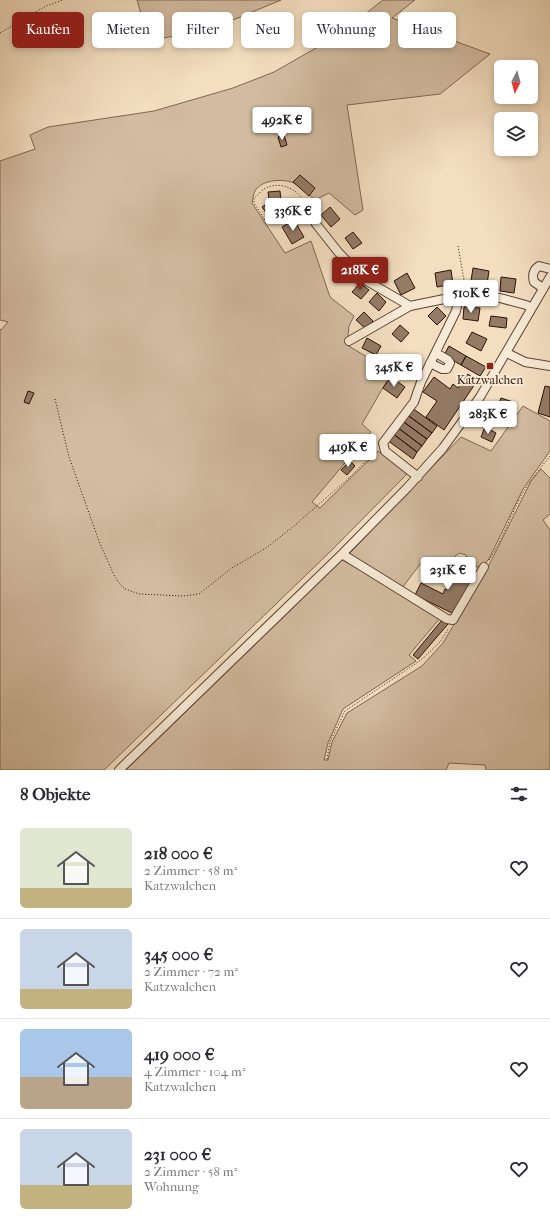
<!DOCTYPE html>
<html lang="de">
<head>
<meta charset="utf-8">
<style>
  body { margin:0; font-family:"IM FELL French Canon",serif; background:#f7f7f7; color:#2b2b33; height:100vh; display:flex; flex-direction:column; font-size:15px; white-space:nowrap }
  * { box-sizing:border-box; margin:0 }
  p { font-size:13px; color:#7c7c81 }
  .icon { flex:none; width:22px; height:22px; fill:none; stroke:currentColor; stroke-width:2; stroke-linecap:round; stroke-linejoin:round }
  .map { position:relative; height:770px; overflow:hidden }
  .side { display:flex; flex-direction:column; background:#fff; flex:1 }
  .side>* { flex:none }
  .banner { position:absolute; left:12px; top:12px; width:526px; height:36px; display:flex; gap:8px }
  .needle { width:26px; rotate:186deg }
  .fabs { position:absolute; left:494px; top:60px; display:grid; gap:8px }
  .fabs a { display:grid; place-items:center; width:44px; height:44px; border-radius:6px; background:#fff; box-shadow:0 2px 6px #0003; font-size:20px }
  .price { position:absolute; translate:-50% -34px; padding:0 9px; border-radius:4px; background:#fff; color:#222; font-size:13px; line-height:26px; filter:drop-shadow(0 1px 2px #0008) }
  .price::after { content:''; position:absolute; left:50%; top:24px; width:12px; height:9px; margin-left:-6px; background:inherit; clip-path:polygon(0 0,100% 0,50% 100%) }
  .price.on { background:#8f2418; color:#fff }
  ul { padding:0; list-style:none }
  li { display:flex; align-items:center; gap:12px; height:100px; padding:0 20px }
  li+li { border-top:1px solid #e1e1e2 }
  li span { display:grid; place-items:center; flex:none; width:112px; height:80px; border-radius:6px; color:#555 }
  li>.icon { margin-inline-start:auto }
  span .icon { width:48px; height:48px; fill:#fffc; stroke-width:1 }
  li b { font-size:17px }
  h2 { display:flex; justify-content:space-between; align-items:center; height:48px; padding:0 20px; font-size:17px }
  .pill { padding:0 14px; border-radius:6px; background:#fff; box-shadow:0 2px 6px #0003; font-size:14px; line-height:36px }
  .pill.on { background:#8f2418; color:#fff }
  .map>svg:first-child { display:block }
  .green { fill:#d2bba0; stroke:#806652 }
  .building { fill:#947b66; stroke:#2e1005 }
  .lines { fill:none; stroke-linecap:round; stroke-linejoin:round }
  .minor-casing { stroke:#5f4434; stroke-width:10 }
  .path { stroke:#2e1005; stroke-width:1; stroke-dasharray:1 2; stroke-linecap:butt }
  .minor { stroke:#f7ead6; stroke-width:8 }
  .poi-dot { fill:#8f2418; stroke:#f7ead6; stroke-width:1.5 }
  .labels { text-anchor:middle; stroke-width:4; stroke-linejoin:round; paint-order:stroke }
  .poi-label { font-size:12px; fill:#2e1005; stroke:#f7ead6 }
</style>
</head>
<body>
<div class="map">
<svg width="550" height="770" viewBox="0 0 550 770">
  <rect width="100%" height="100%" fill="#f3dec0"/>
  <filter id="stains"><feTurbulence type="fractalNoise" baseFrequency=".005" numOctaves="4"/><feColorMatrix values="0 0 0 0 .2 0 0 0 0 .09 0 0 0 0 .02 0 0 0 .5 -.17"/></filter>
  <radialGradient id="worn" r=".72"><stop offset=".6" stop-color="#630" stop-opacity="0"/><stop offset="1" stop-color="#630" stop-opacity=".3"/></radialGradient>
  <path class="green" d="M137,0H281L233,20L184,34L149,41Z
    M383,0H415L392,18L490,54L440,94L347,105L363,210L355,215L329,193L315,200C309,195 303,187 296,184C285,178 262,179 255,191C253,194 253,199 252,203L285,253L311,241L330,297L354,316L349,326L347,345L392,372L362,424L371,432L312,502L320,508L378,451L408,473L333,549L104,770H0V329L1,330L8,322L0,320V161L35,149L30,135L48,127L154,111L233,88L274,72L337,36Z
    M523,406L550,421V451L523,489L489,559L481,568L469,564L466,555L460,553L455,556L454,564L421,563L402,588L352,559L350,553L461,437L491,451Z
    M541,469L550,478V514L543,520L550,530V770H486L485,765L449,763L446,770H126L342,560L400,591L441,617L409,655L416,661L343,709L328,743L324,760H328L332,742L347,713L422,666L443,643L487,569L531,481Z"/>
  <path class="building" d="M284,135L287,145L281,147L278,137Z
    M300,175L315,188L309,196L293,182Z
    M280,191L281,200H269L268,192Z
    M270,202L278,212L270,218L262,207Z
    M330,207L340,219L331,227L321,215Z
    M294,220L304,237L292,244L282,227Z
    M353,232L362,243L353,249L345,238Z
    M379,257L387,271L376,277L368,263Z
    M473,268L489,271L487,284L471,281Z
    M451,270L453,284L437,287L435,273Z
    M407,273L415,288L401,295L394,281Z
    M501,277L516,279L514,293L500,291Z
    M360,283L369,290L361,299L352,292Z
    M377,293L386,302L379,311L369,302Z
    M437,307L446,316L437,325L428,316Z
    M464,307L480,308L478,321L463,319Z
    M364,312L373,321L366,329L356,320Z
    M491,316L507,318L506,328L489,326Z
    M400,325L409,333L401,342L392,334Z
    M472,332L487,339L481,351L466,343Z
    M367,338L381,346L376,355L362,348Z
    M449,346L466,356L461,365L444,355Z
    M466,356L486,367L480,376L461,365Z
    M468,374L477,381L444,430L426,417L437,401L423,392L434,377L450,389L453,384L458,388Z
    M391,377L405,387L397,398L383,388Z
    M545,386L550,387V417L538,413Z
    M28,391L34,393L29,404L24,402Z
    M501,398L513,402L508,413L497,408Z
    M411,407L437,426L432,433L406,414Z
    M406,414L432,433L427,439L401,420Z
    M401,420L427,439L422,446L397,427Z
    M397,427L422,446L417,452L392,433Z
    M485,427L496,433L492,442L481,437Z
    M392,433L417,452L413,459L387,440Z
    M350,461L355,466L347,475L341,470Z
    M461,565L475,572L454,614L415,595L421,583L443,594L445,589L448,590Z
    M442,620L448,624L418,659L413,655Z"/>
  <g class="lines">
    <g class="minor-casing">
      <path id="minor" d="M306,205L316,224L339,253L367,281L410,306
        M543,288L534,282C532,275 533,270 539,266L550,269
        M349,341L410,306L459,296L467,294L496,297L526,305L532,308
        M507,353L525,362L550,366
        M430,363L442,369H447L450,363L448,360L436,353
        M418,477L385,451L383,443L414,402L421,382L456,311L459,296
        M342,554L447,619L453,620L484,567
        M119,770L342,554L407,488L443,448L480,397L550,277"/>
    </g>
    <path class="path" d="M0,33L46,6L63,0
      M265,220L254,203V198C258,195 261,191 264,189C277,181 295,187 302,199
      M458,246L465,286
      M55,399L69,457L100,544L115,577L120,584L125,589L139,594L184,596L199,594L232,568L266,548L294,526L350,477L377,449
      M489,560C501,542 508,522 518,502C526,485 538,471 550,456
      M327,759L330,742L345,711L421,660L440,642L449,628"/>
    <use href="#minor" class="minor"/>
  </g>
  <rect class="poi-dot" x="486" y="362" width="8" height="8" rx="2"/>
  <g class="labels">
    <g class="poi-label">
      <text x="490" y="384">Katzwalchen</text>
    </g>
  </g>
  <rect width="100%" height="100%" filter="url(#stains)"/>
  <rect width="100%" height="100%" fill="url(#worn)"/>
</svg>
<div class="fabs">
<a><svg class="needle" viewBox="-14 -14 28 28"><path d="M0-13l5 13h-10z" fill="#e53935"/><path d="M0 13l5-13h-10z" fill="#7c7c81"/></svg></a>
<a><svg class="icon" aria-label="layers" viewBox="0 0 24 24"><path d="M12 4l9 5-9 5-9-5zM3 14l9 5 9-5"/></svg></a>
</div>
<b class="price" style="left:282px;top:141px">492K €</b>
<b class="price" style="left:293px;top:232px">336K €</b>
<b class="price on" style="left:360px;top:291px">218K €</b>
<b class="price" style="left:471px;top:314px">510K €</b>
<b class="price" style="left:394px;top:388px">345K €</b>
<b class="price" style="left:488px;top:435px">283K €</b>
<b class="price" style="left:348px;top:468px">419K €</b>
<b class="price" style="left:448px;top:591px">231K €</b>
<div class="banner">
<a class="pill on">Kaufen</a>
<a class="pill">Mieten</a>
<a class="pill">Filter</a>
<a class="pill">Neu</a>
<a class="pill">Wohnung</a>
<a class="pill">Haus</a>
</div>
</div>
<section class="side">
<h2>8 Objekte<svg class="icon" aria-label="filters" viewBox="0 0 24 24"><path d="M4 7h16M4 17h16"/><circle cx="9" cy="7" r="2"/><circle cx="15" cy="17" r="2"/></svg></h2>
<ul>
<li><span style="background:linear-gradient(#dfe7d0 75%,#c2b280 0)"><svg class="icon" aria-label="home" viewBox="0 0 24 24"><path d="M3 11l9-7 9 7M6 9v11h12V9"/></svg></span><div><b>218 000 €</b><p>2 Zimmer · 58 m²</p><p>Katzwalchen</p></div><svg class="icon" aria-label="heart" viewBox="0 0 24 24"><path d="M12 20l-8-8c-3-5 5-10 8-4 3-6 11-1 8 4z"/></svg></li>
<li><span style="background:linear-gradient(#c9d6e8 75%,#c2b280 0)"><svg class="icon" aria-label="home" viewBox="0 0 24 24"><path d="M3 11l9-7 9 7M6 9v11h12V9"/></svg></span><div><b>345 000 €</b><p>2 Zimmer · 72 m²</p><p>Katzwalchen</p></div><svg class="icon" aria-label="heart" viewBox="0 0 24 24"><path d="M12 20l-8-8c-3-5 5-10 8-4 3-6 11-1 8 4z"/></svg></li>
<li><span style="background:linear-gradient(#a9c7e8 60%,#b9a48a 0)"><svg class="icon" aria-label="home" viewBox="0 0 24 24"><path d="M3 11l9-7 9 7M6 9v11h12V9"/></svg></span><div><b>419 000 €</b><p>4 Zimmer · 104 m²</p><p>Katzwalchen</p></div><svg class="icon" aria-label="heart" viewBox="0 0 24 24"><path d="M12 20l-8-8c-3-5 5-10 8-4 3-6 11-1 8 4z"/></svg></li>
<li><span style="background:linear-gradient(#c9d6e8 70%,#c2b280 0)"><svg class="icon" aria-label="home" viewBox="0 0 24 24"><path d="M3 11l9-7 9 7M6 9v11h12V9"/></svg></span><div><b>231 000 €</b><p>2 Zimmer · 58 m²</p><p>Wohnung</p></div><svg class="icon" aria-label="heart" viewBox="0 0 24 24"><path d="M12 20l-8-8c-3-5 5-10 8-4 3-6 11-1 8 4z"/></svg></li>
</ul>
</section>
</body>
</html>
